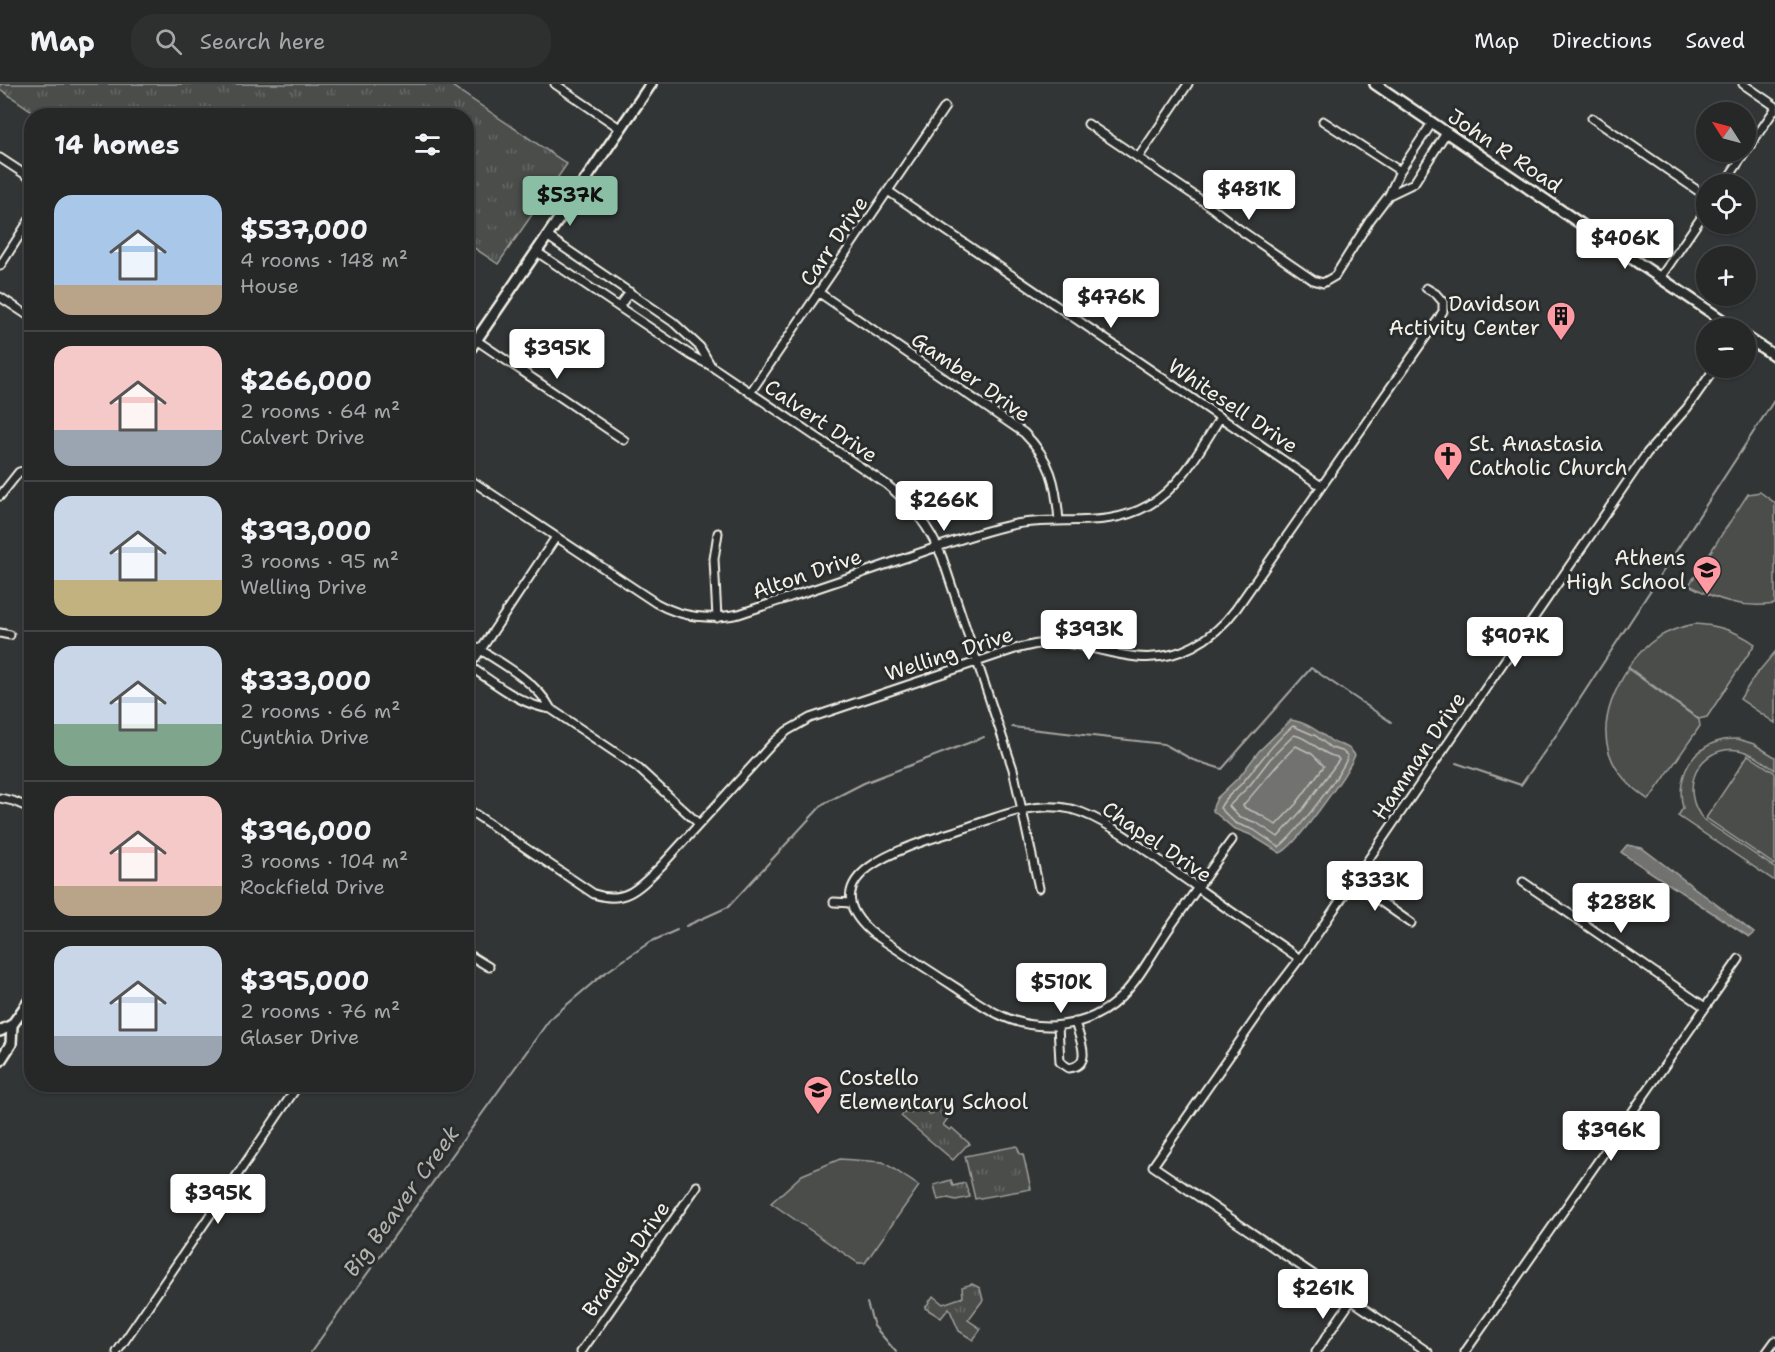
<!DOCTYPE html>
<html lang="en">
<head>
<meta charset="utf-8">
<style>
  body { margin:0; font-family:"Shantell Sans",sans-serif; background:#2e3030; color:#f1f3f6; height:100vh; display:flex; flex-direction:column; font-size:22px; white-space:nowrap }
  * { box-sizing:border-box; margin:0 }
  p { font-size:20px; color:#a4a6a8 }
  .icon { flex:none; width:33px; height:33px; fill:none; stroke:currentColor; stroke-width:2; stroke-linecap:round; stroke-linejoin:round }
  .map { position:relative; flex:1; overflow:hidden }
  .side { position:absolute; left:24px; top:24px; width:450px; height:984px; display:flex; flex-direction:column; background:#262828; border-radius:24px; box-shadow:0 2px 4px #0004,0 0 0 2px #424445 }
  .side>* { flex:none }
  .needle { width:39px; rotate:306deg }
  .tools { position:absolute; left:1696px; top:18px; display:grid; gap:12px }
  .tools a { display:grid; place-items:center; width:60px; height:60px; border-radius:50%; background:#262828; box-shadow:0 2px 4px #0004,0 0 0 2px #424445; font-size:30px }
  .price { position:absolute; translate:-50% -51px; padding:0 14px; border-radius:6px; background:#fff; color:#222; font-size:20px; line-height:39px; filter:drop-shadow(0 2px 3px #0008) }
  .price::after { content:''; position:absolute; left:50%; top:36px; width:18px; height:14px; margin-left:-9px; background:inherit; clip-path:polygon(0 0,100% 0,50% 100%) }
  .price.active { background:#8abfa5; color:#111 }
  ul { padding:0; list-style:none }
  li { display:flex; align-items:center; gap:18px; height:150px; padding:0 30px }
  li+li { border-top:2px solid #424445 }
  li span { display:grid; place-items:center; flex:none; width:168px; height:120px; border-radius:18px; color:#555 }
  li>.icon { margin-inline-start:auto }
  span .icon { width:72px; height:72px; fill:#fffc; stroke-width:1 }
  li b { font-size:26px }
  h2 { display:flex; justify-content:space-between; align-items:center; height:72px; padding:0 30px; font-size:26px }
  header { display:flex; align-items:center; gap:36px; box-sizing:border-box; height:84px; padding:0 30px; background:#262828; border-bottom:2px solid #424445 }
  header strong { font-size:28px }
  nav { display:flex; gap:33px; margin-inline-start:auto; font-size:21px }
  .search { width:420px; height:54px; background:#2e3030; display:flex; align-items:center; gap:15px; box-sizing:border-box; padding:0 21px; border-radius:24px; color:#a4a6a8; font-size:22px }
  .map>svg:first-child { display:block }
  .green { fill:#4b4d4c; stroke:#a09f9a; stroke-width:1.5 }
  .park { fill:url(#park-tufts); stroke:#a09f9a; stroke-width:1.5 }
  .water { fill:#727370; stroke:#a6a5a0; stroke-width:1.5 }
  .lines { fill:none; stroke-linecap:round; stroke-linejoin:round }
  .shore { stroke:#c0bfb8; stroke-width:1.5 }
  .stream { stroke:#a6a5a0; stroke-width:2 }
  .street-casing { stroke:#f4f1e8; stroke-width:11 }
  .secondary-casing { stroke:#f4f1e8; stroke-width:14 }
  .street { stroke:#2a2d2e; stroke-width:7 }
  .secondary { stroke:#2a2d2e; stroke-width:9 }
  .labels { text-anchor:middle; stroke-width:6; stroke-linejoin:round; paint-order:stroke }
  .street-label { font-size:21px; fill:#f4f1e8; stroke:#2a2d2e }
  .poi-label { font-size:21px; fill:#f4f1e8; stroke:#2a2d2e; text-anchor:end }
  .water-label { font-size:22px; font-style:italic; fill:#b3b2ac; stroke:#2a2d2e }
</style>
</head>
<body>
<header>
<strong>Map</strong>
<div class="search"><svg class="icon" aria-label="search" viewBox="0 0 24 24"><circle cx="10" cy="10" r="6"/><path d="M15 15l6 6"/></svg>Search here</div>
<nav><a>Map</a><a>Directions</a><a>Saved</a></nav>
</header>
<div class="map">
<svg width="1775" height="1268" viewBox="0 0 1775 1268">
  <defs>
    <pattern id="park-tufts" width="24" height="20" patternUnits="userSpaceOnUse" patternTransform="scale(1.5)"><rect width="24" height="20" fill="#4b4d4c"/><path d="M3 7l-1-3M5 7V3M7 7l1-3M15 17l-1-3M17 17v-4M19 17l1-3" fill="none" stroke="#666766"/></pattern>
  </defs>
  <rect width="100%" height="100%" fill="#323535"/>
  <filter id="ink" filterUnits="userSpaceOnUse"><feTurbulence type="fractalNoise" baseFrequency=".0167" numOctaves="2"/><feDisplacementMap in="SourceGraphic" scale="12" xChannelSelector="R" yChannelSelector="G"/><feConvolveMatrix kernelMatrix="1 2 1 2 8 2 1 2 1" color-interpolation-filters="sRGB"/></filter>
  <g filter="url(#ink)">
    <path class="green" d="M1760,408L1775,419V520C1743,525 1717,516 1689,501L1748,410Z
      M1695,540C1718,541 1737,547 1755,560L1707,633L1699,635L1628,583C1647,558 1663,546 1695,540Z
      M1775,568V639L1740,615L1754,593Z
      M1628,585L1699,636L1700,642L1649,716C1596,681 1595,636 1628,585Z
      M1738,655L1754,660L1775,673V686C1764,679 1752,668 1738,666C1697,661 1678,707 1704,736L1775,784V797L1678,732L1683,724C1674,687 1699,653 1738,655Z
      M1748,671L1775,689V781L1706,734Z
      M840,1075L883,1078L919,1102L865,1179H858L771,1119L802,1091Z"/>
    <path class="park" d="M0,0H449L567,80L498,180L467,159L466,32L38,31L0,5Z
      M914,1017L931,1031L940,1021L951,1030L943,1041L950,1046L952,1044L970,1060L966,1062L953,1076L901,1032Z
      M1017,1062L1020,1070H1023L1031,1105L975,1115L965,1072Z
      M951,1096L953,1102L965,1099L970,1113L956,1116L948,1114L938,1116L934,1101Z
      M972,1200L980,1204L983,1216L968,1236L981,1245L973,1256L959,1247L949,1224L941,1234L925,1224L933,1212L943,1220L963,1213L962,1203Z"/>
    <path class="water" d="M1291,636C1306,638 1319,648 1330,656C1339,663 1348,659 1355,671C1349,687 1294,765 1280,769L1251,751L1233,744L1213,727V723L1217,714L1240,692L1259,667Z
      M1627,761L1642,764L1754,849L1749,853L1632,776L1621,768Z"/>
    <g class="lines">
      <path class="shore" d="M1293,642L1316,652L1331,664L1342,667L1348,672C1342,690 1294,752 1279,763L1254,746L1235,739L1220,724C1225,713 1234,708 1242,699C1259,680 1273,658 1293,642Z
        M1294,651C1311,654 1321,671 1337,673L1339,676L1303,725L1278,753L1257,739L1238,732L1229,722L1250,701L1270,675Z
        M1296,662L1312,670L1324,682L1296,720L1276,741L1261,731L1245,724L1243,721C1261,702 1276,680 1296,662Z"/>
      <path class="stream" d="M1012,643L1164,660L1193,676L1222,685L1311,584L1391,638
        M1456,679L1521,701L1559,647L1775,315
        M686,842L728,823L823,720L864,699L984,653
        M867,1219L874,1242L896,1268
        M311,1268L550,935L602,891L650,858L677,846"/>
      <g class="street-casing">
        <path id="street" d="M555,0L621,45
          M1743,0L1775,22
          M1592,34L1707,113
          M1323,37L1400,87
          M1088,40L1207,120L1239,145L1313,196L1323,199L1335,192L1370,136L1389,111L1400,87L1432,39
          M0,74L32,95
          M1138,74L1188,0
          M1724,100L1775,25
          M888,107L1321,402
          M1389,111L1414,99L1446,49
          M547,152L673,238L700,263L711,282
          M537,168L692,272L711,282L886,400C912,421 929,442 942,473L1013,685L1039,804
          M0,182L32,132
          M1660,194L1707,125
          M818,208L1024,349C1051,376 1056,399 1059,437
          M0,213L32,234
          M619,223L630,208
          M476,256L624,356
          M750,309L945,23
          M466,393L656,519C683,534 709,536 739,530C793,512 846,495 899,476C936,464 973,449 1011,441C1058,431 1106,446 1149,421C1181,403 1201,364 1220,334
          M0,412L19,388L32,385
          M717,534L714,475L718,449
          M0,549L10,551
          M466,557C494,575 536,596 551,625
          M466,580C493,597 519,621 551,625L637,683L699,740
          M470,582L556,453
          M0,714L13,717L32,725
          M466,724L594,810C626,821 641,802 663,780L773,659L787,647L810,634L1015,565C1031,561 1048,557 1065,559C1089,562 1113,571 1137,573C1178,577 1213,556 1236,525L1439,234L1443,227V218L1436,210L1426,204
          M1232,756C1210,786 1189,816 1168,846C1153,868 1140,894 1121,913C1089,945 1037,950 998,930C983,923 969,912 955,903C927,885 899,867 871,848C805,789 915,760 956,747C994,735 1030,716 1071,725C1110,735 1157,776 1191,799C1226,825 1264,849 1300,875
          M1353,798L1411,839
          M1523,798L1705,923
          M834,818L851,819
          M466,869L489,883
          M1058,942L1060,978L1069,984C1094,981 1079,954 1075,938
          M117,1268L299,1000
          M581,1268L697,1102
          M1316,1268L1351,1217
          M1428,1268L1153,1082L1272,911L1307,865L1647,369L1687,324L1715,284
          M1465,1268L1739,875
          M1767,1268L1775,1257"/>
      </g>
      <g class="secondary-casing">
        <path id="secondary" d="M1375,0L1734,244
          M1746,253L1775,272
          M466,271L651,0
          M0,947L12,941L32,913
          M0,977L11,960L12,941"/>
      </g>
      <use href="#street" class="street"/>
      <use href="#secondary" class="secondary"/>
    </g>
  </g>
  <defs>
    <g id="building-pin" transform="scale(1.5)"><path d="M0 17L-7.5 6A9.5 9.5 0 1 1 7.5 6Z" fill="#ff9aa2" stroke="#2a2d2e"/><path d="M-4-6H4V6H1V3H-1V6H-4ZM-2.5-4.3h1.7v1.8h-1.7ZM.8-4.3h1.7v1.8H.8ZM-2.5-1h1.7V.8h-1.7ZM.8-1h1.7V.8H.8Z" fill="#111"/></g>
    <g id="church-pin" transform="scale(1.5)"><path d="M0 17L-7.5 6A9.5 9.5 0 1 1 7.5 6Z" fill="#ff9aa2" stroke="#2a2d2e"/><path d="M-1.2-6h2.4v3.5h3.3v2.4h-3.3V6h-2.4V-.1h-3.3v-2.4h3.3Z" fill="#111"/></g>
    <g id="school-pin" transform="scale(1.5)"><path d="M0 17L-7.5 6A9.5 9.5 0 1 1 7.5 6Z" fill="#ff9aa2" stroke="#2a2d2e"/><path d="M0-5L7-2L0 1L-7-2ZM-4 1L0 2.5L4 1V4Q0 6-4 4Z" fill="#111"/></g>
  </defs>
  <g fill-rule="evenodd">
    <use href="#building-pin" x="1561" y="232"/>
    <use href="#church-pin" x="1448" y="372"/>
    <use href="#school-pin" x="1707" y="486"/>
    <use href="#school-pin" x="818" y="1006"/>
  </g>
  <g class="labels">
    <g class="street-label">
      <text transform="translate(1505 67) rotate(34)" y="7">John R Road</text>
      <text transform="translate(834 157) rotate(-56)" y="7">Carr Drive</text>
      <text transform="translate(971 293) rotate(35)" y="7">Gamber Drive</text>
      <text transform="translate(1233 322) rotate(34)" y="7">Whitesell Drive</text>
      <text transform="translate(821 337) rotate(34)" y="7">Calvert Drive</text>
      <text transform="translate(807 490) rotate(-19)" y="7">Alton Drive</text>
      <text transform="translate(949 570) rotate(-18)" y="7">Welling Drive</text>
      <text transform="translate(1419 672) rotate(-56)" y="7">Hamman Drive</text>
      <text transform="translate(1157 758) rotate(34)" y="7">Chapel Drive</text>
      <text transform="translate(626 1175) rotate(-55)" y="7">Bradley Drive</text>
    </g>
    <g class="poi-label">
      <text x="1540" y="227">Davidson<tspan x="1540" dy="24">Activity Center</tspan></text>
      <text x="1469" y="367" text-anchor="start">St. Anastasia<tspan x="1469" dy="24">Catholic Church</tspan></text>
      <text x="1686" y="481">Athens<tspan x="1686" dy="24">High School</tspan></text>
      <text x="839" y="1001" text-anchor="start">Costello<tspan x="839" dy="24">Elementary School</tspan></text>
    </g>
    <g class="water-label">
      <text transform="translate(401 1117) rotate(-54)" y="8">Big Beaver Creek</text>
    </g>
  </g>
</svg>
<div class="tools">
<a><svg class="needle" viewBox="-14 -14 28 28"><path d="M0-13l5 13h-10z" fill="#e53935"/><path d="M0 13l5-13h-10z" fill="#a4a6a8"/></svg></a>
<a><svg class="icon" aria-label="locate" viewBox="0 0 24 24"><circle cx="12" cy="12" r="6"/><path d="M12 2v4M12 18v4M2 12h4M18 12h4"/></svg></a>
<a>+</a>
<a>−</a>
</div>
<b class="price" style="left:1249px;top:137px">$481K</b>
<b class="price active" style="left:570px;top:143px">$537K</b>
<b class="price" style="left:1625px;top:186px">$406K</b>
<b class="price" style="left:1111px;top:245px">$476K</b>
<b class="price" style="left:557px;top:296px">$395K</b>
<b class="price" style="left:944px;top:448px">$266K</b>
<b class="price" style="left:1089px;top:577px">$393K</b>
<b class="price" style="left:1515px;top:584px">$907K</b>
<b class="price" style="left:1375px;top:828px">$333K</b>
<b class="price" style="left:1621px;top:850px">$288K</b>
<b class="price" style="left:1061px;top:930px">$510K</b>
<b class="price" style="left:1611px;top:1078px">$396K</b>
<b class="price" style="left:218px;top:1141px">$395K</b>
<b class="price" style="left:1323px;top:1236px">$261K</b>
<section class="side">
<h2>14 homes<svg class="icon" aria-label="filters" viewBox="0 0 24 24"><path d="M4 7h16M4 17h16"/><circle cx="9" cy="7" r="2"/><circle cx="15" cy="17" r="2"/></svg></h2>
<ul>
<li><span style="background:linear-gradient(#a9c7e8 75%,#b9a48a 0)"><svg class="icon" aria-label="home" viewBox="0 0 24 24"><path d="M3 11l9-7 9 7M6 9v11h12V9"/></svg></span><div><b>$537,000</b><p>4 rooms · 148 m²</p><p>House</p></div></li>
<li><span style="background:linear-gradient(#f6c9c9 70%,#9aa5b1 0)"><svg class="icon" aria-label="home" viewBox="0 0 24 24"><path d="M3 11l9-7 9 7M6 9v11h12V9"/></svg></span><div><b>$266,000</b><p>2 rooms · 64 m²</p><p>Calvert Drive</p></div></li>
<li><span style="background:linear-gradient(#c9d6e8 70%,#c2b280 0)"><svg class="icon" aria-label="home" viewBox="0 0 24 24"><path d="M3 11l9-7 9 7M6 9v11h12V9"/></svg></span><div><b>$393,000</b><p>3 rooms · 95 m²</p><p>Welling Drive</p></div></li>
<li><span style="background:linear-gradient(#c9d6e8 65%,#7fa58c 0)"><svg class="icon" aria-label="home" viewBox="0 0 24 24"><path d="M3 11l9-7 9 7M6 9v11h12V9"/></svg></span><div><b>$333,000</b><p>2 rooms · 66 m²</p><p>Cynthia Drive</p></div></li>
<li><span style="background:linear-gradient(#f6c9c9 75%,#b9a48a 0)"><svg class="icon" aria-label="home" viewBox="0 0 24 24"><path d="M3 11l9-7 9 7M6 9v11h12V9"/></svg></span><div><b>$396,000</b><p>3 rooms · 104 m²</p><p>Rockfield Drive</p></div></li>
<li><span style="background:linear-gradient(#c9d6e8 75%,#9aa5b1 0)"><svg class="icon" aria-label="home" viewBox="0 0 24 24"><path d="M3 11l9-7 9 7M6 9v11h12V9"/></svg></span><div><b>$395,000</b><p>2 rooms · 76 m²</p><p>Glaser Drive</p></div></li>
</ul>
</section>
</div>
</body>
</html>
